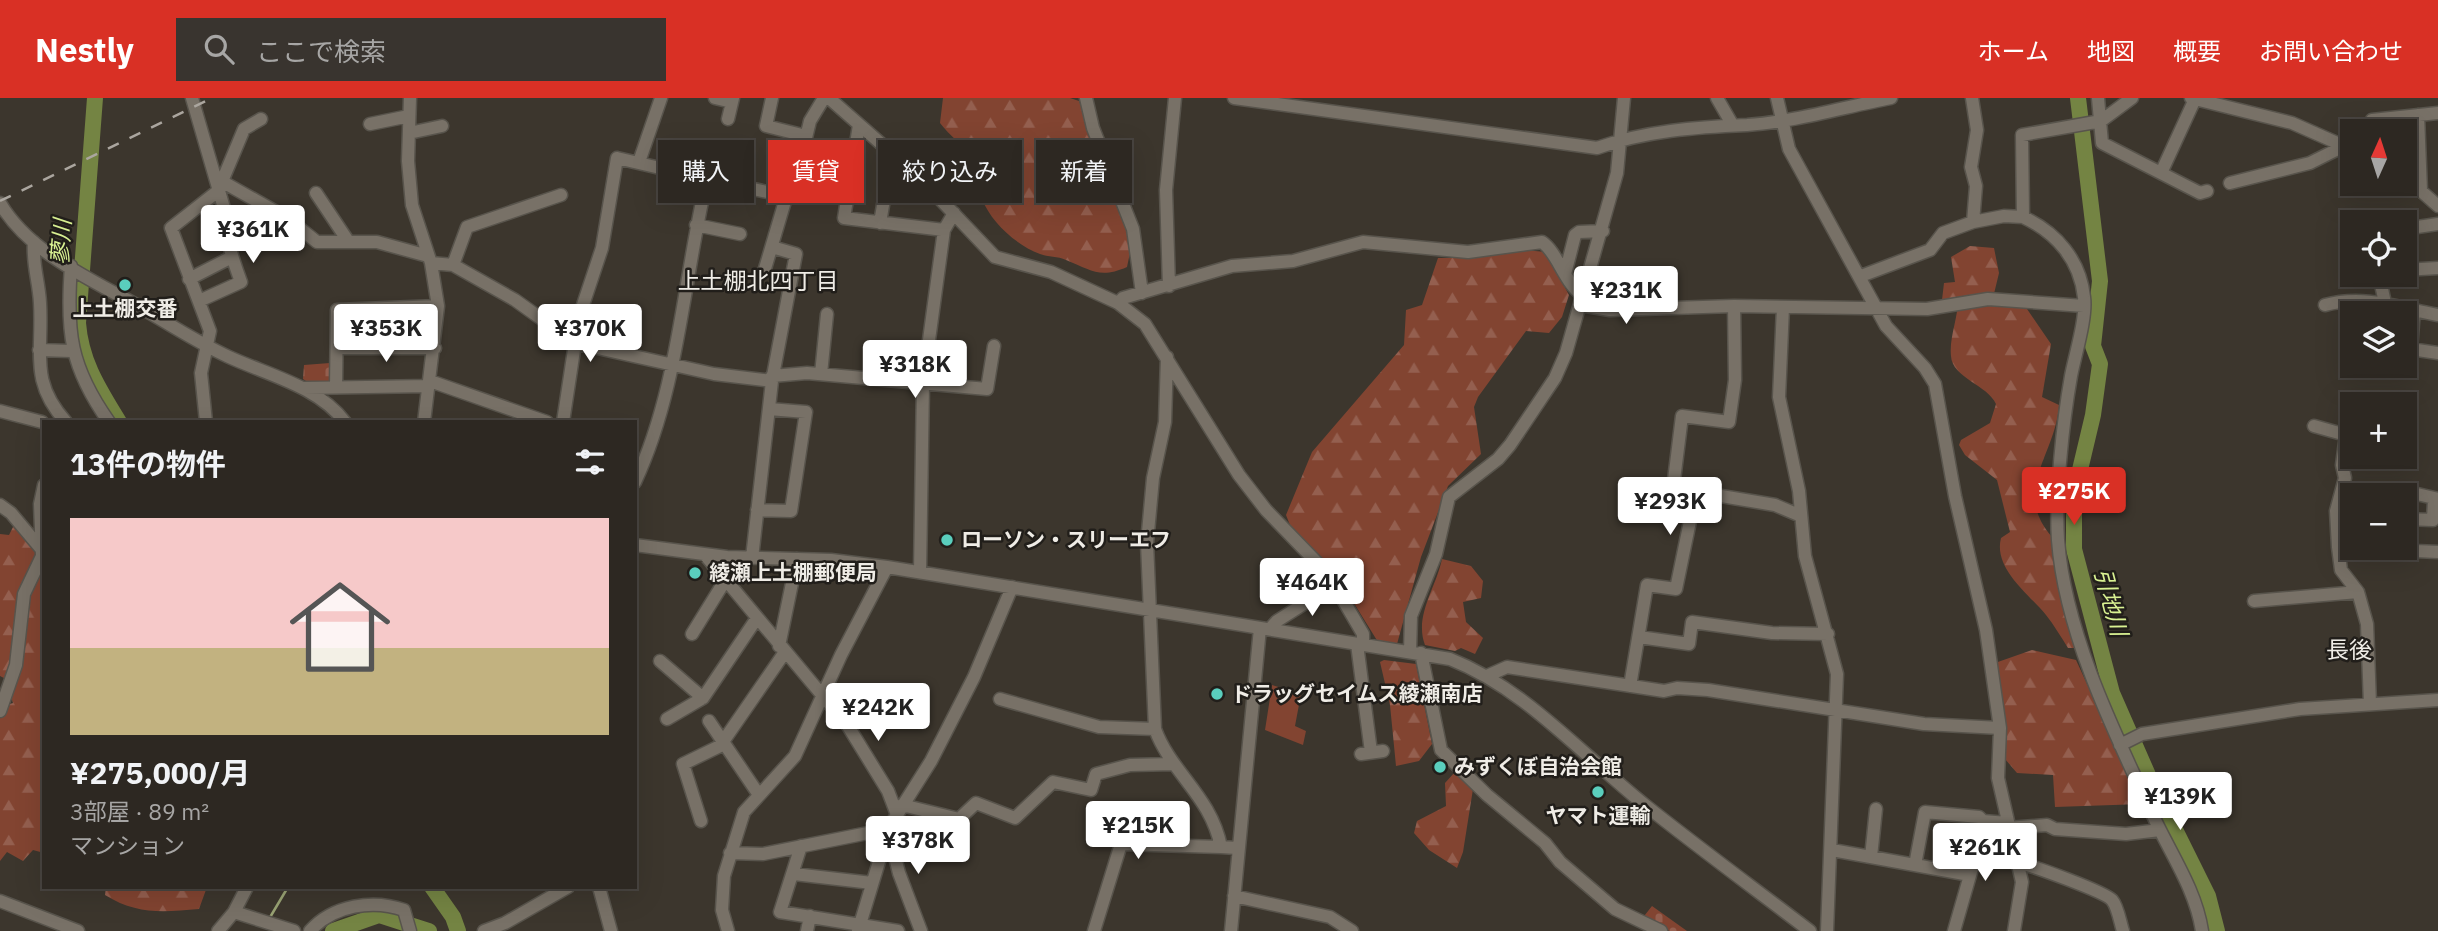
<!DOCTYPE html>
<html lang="ja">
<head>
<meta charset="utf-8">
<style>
  body { margin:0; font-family:"IBM Plex Sans","Noto Sans JP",sans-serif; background:#39342f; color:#f1f3f6; height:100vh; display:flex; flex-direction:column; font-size:26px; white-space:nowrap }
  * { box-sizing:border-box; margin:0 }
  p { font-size:23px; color:#a7a6a5 }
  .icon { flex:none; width:38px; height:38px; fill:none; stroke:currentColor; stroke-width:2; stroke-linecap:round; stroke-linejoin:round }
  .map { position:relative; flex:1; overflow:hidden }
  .drawer { position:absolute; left:42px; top:322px; width:595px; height:469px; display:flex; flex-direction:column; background:#2d2822; border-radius:0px; box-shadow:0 7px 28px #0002,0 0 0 2px #484440 }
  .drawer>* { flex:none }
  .hud { position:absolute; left:658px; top:42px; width:665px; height:63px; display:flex; gap:14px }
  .needle { width:46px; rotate:3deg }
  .controls { position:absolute; left:2340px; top:21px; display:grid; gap:14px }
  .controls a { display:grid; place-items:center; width:77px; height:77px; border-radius:0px; background:#2d2822; box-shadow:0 7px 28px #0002,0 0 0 2px #484440; font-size:35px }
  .price { position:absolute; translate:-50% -60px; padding:0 16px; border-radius:7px; background:#fff; color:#222; font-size:23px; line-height:46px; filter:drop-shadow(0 2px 4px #0008) }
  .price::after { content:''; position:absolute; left:50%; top:42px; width:21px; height:16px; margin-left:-10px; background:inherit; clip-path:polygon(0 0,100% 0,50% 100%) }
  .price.current { background:#d93025; color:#fff }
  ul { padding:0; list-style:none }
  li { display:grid; align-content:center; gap:14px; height:371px; padding:0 28px }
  li span { display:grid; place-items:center; height:217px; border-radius:0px; color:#555 }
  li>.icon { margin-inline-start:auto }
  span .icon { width:126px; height:126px; fill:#fffc; stroke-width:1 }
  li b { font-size:30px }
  h2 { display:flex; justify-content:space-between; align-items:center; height:84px; padding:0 28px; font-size:30px }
  .pill { padding:0 24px; border-radius:0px; background:#2d2822; box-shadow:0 7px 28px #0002,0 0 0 2px #484440; font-size:24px; line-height:63px }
  .pill.current { background:#d93025; color:#fff }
  header { display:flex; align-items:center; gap:42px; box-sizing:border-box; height:98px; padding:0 35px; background:#d93025; color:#fff }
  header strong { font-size:33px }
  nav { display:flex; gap:38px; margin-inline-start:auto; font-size:24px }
  .search { width:490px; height:63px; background:#39342f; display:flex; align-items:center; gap:18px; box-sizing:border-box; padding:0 24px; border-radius:0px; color:#a7a6a5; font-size:26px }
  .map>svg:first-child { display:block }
  .grass { fill:#824431 }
  .forest { fill:url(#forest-firs) }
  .cemetery { fill:url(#cemetery-stones) }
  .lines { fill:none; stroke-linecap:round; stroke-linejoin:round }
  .stream { stroke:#99a374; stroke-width:2.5 }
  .river { stroke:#748443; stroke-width:16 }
  .minor-casing { stroke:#58544c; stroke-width:15 }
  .minor { stroke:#787167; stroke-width:12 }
  .rail { stroke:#aba69f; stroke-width:2.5; stroke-dasharray:12 12; stroke-linecap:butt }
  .poi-dot { fill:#5acebd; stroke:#211e1a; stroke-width:2.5 }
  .labels { text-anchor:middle; stroke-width:5; stroke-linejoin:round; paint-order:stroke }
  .poi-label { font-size:21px; font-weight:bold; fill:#efece6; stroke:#211e1a; text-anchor:start }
  .water-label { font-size:23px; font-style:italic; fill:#d9f192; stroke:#211e1a }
  .neighbourhood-label { font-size:23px; fill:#efece6; stroke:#211e1a }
</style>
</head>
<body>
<header>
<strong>Nestly</strong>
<div class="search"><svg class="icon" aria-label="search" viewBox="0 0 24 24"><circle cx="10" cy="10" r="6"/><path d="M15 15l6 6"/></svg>ここで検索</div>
<nav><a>ホーム</a><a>地図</a><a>概要</a><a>お問い合わせ</a></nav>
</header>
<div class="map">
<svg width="2438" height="833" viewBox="0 0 2438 833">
  <defs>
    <pattern id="forest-firs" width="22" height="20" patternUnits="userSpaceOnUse" patternTransform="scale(1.75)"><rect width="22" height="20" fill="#824431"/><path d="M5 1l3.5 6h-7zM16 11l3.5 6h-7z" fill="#945f4f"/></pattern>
    <pattern id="cemetery-stones" width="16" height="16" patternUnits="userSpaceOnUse" patternTransform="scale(1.75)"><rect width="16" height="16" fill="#824431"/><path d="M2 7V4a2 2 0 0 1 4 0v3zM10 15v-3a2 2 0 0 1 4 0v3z" fill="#945f4f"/></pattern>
  </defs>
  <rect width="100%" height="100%" fill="#3c362d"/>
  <path class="grass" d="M1272,587L1301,596L1295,628L1306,633L1303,647L1265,632Z"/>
  <path class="forest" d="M943,0H1070L1079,3L1132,145L1127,169C1100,181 1091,172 1066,162C1058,158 1048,159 1040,156C1016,147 991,124 982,101C977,86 986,78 973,60C966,50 949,37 940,25Z
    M1970,148L1994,150L1999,175L1992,204L2027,211L2051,246L2042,299L2059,307C2056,357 2011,392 2052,439L2076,550H2068C2061,539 2054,527 2046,517C2030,497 1993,471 2001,440L2010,434L1997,382L1965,357L1959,347L1961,342L1990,325L1996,306C1988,287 1952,280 1951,258C1949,240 1958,220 1958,202H1942L1944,185L1955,184L1951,159Z
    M1523,152L1546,154L1569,197L1562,219L1549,235L1526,233L1478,299L1474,309L1481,356L1448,388L1421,459L1397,546L1378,544L1339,481L1290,427L1286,417L1312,354L1404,247L1406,212L1422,207L1438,160H1474Z
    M23,422L33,430H44V755L33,752L23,763L7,754L0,763V609L13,605L6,581L0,578V436L9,437L16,423Z
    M1442,461L1471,468L1483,483L1481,500L1463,504L1466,524L1483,540L1475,556L1461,550L1455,553L1425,547C1414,518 1436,490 1442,461Z
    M2032,552L2076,562L2142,706L2055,709L2053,677L2017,675L2005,661L1995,565Z
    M1384,562L1416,566L1432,646L1419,663L1396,668L1390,607L1380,564Z
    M1455,674L1473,691L1463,754L1457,770L1429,752L1414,735L1417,723L1446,708L1445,685Z
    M106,789H207L199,811C163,814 137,817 105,797Z"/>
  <path class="cemetery" d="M330,265V284L309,285L303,281L304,267Z
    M1652,808L1687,833H1670L1641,822Z"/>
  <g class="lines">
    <path class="stream" d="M269,821L288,789"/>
    <path class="river" d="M95,0L78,225C81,264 99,291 119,324
      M2078,0L2100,183L2093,248L2100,266L2093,317L2074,397V451L2112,595L2148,677L2208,798L2217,833
      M432,789L453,819L458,833
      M333,833L379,817L429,833"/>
    <g class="minor-casing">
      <path id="minor" d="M192,0L226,117C225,140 233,162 241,184L199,203
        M410,0L408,63L412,107L431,165L438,208L424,324
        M715,0L732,4
        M772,0L766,28L806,38
        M829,0L920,80L995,159L1051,174L1118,205L1145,226L1239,377L1266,412L1328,476L1363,536V547
        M1086,0L1093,30L1133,131L1142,195
        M1234,0L1597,50C1644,33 1697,29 1747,27C1794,24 1844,9 1891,0
        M1717,0L1732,26
        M1777,0L1789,51L1886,228L1925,270L1935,286L1955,398L1986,532L2000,630L1998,680L2022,784L2014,833
        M1972,0L1977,32L1971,69L1976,88L1973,124
        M2098,0L2102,45L2200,95L2207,93
        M2132,0L2101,23L2022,37L2023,119C2057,135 2080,162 2084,199C2087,219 2075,257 2071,278C2063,323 2055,396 2058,442C2065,537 2117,640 2157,726C2174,761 2196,794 2202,833
        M2191,0L2292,25L2344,48
        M2418,17L2421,93L2438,108
        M728,21L733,0
        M370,26L409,18
        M859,27L844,120L944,132
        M2369,33L2372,22L2438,15
        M409,35L442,28
        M804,48L810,23L824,0
        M639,64L661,0
        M2161,75L2195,1
        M707,81L786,98
        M223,84L287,120L317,144H377L428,158
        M2230,85L2310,65L2352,44
        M316,95L348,143
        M0,105C29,155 91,181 140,209C169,226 198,245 229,259C268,277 318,288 345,324
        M880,125L892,54
        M696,127L740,136
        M2404,131L2438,126
        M34,144C32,165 39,184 40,205C43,255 29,283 66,324
        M431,165L453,167L515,202L575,245L714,276L772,283
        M453,167L467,129L561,97
        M71,168C66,234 70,269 109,324
        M2404,172L2438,170
        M764,174L793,76L849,90
        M1565,176L1575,137L1579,134L1603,133
        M2379,177L2385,205
        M1861,178L1930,152L1943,135L1973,124L2004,118L2023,119
        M189,181L232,159
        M1169,188L1166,92L1175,0
        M1118,205L1123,200L1232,168L1293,163L1363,144L1468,154L1542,144C1558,155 1563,183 1583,198
        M1580,207L1610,212L1734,208L1927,211L1988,201L2084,208
        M2325,207C2364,196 2400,210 2438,217
        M1734,208L1735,282L1729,324L1682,318L1673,390L1775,407L1801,418
        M1783,209L1779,299L1799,393L1805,458L1837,576L1827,833
        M337,250H435
        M2404,250L2438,255
        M2411,251L2414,212
        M39,252L71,253
        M1167,259L1165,324L1153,380L1147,445L1155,631C1171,675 1211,698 1221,749L1237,750
        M821,276L827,216
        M772,278L807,275L987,291L994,248
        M430,283L547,324
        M336,289L337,212L438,208
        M304,290L429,288
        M0,313L42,324
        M206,324L201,275L210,233L171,130L218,93L244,31L261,21
        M563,324L579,219L602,150L617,60L707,81C683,182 679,290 635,384
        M2314,328L2346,337L2342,367L2345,380L2336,413L2338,449L2341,472L2358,494L2367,526L2370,606
        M2396,391L2438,401
        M0,407L11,415L42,452
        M757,412L791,413L806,314L769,311
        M2336,413L2352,417
        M2404,421L2433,422L2434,402
        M635,447L727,459L831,462L887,469L1450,561C1526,591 1581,656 1645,707C1699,750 1755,791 1810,833
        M2404,447L2416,453L2438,454
        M705,457L848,628L888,693L896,714
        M752,460L772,283L796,156L772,149
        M920,474L923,286L944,132L954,115
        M2254,503L2358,494
        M1270,531L1277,523L1335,486
        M692,536L726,481
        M1639,539L1689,546L1692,524L1772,535L1828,536
        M1357,546L1371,654
        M779,548L797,461
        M1410,554L1411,518L1436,456L1449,399L1498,361L1510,347L1555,280L1566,255L1617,75L1624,0
        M1421,555L1441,652L1487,697L1545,745L1560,764L1615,811L1661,833
        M660,563L703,600
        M1489,577L1507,569L1664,593L1677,590L1708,592L1924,626L2000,630
        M1630,588L1647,487L1676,491L1696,394
        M1000,601L1099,629L1155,631
        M0,613L16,567L24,496L42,458L40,406L44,387
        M667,621L703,600L757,520
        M709,623L759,697
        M2120,647L2142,636L2300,611L2438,602
        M1361,656L1383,653
        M902,707L959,721L976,705L1015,720L1053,684L1091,692L1096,676L1130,667L1174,666
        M701,723L683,666L720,648L785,554
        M2008,730L2047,727L2055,731L2126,736L2160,732
        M801,748L780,814L898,833
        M1832,752L1970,777
        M730,755L763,756L888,731
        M1871,759L1876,711
        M2019,765C2031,767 2105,794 2112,802C2118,809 2120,824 2123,833
        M1915,767L1925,714L1979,719L1983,723
        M794,776L872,785
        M599,789L611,833
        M1234,798L1330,819L1352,833
        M0,803L78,833
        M234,814L294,833
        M218,833L234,814L247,789
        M310,833C333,807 373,801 404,812L410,833
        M484,833L505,825L568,789
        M728,833L722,812L724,778L744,714L795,658L841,557L887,469
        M807,833L810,818
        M858,833L881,757L892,751
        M921,833L899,775L888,731L931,663L974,579L1012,489
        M1094,833L1121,746L1221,749
        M1231,833L1260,530
        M1954,833L1979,746L1983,723L2007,725"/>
    </g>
    <use href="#minor" class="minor"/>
    <path class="rail" d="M0,103L212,0"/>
  </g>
  <g class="poi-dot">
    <circle cx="125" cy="187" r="7"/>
    <circle cx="947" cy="442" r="7"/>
    <circle cx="695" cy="475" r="7"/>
    <circle cx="1217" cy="596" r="7"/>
    <circle cx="1440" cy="669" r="7"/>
    <circle cx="1598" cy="694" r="7"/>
  </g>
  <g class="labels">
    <g class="poi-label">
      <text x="125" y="218" text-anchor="middle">上土棚交番</text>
      <text x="961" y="449">ローソン・スリーエフ</text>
      <text x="709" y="482">綾瀬上土棚郵便局</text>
      <text x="1231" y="603">ドラッグセイムス綾瀬南店</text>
      <text x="1454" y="676">みずくぼ自治会館</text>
      <text x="1598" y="725" text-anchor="middle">ヤマト運輸</text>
    </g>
    <g class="water-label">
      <text transform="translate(61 144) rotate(-86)" y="8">蓼川</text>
      <text transform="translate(2111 504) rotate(75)" y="8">引地川</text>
    </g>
    <g class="neighbourhood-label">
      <text x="758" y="191">上土棚北四丁目</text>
      <text x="2349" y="560">長後</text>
    </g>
  </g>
</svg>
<div class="controls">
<a><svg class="needle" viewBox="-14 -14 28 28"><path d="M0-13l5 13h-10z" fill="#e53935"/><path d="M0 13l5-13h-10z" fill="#a7a6a5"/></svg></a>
<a><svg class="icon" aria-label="locate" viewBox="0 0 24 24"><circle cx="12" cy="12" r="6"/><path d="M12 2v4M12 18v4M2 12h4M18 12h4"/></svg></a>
<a><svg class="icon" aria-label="layers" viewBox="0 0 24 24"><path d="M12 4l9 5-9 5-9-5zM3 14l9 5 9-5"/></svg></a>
<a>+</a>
<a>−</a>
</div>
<b class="price" style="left:253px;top:167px">¥361K</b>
<b class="price" style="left:1626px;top:228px">¥231K</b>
<b class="price" style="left:386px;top:266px">¥353K</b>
<b class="price" style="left:590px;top:266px">¥370K</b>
<b class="price" style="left:915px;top:302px">¥318K</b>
<b class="price current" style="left:2074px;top:429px">¥275K</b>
<b class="price" style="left:1670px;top:439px">¥293K</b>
<b class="price" style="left:1312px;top:520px">¥464K</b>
<b class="price" style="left:878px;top:645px">¥242K</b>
<b class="price" style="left:2180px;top:734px">¥139K</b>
<b class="price" style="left:1138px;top:763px">¥215K</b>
<b class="price" style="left:918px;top:778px">¥378K</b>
<b class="price" style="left:1985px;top:785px">¥261K</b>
<div class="hud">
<a class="pill">購入</a>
<a class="pill current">賃貸</a>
<a class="pill">絞り込み</a>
<a class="pill">新着</a>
</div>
<section class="drawer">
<h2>13件の物件<svg class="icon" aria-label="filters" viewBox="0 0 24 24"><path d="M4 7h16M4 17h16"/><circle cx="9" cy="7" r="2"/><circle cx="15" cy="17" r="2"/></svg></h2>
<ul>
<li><span style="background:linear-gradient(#f6c9c9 60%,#c2b280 0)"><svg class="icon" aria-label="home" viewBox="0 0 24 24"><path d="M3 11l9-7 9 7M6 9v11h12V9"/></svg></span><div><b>¥275,000/月</b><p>3部屋 · 89 m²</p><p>マンション</p></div></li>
</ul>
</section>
</div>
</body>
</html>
